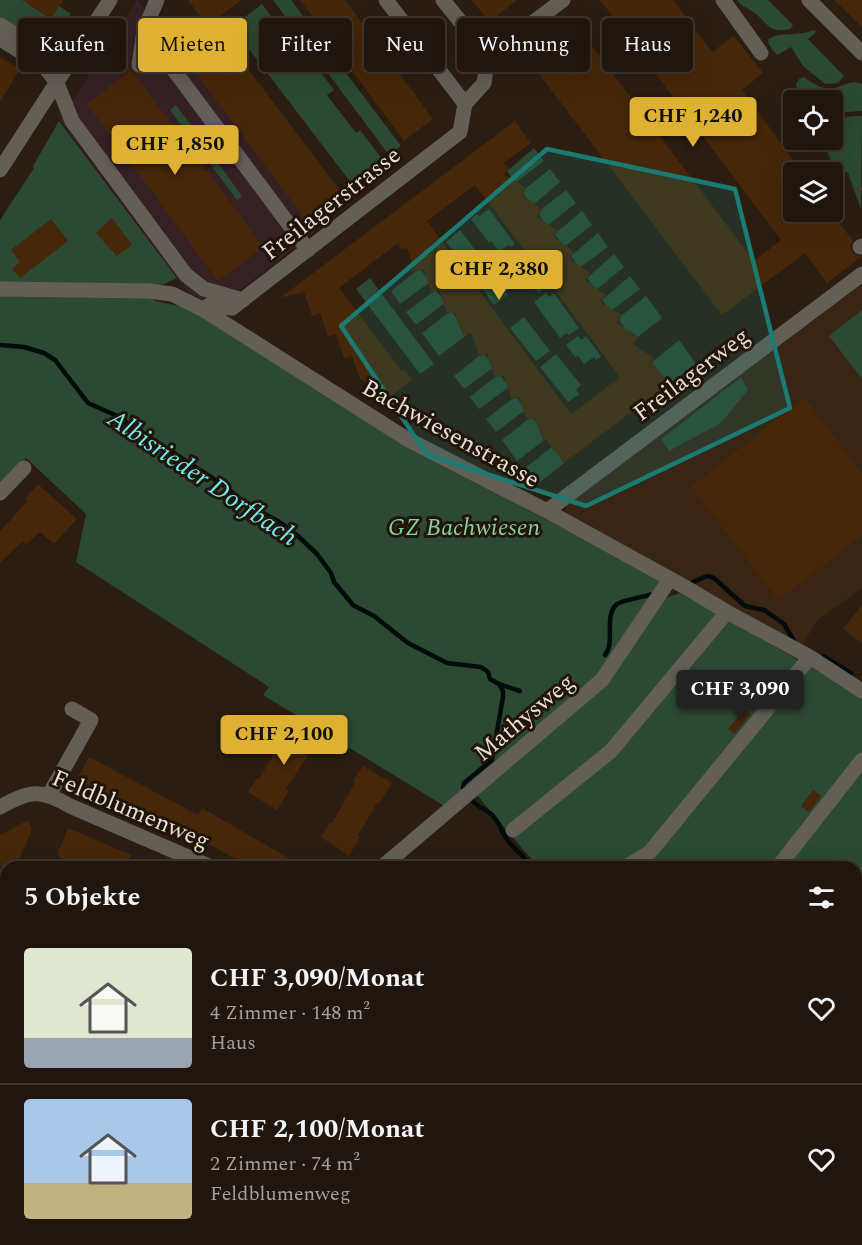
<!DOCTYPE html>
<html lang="de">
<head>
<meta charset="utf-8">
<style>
  body { margin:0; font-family:Spectral,serif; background:#281f17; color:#f1f3f6; height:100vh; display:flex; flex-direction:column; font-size:22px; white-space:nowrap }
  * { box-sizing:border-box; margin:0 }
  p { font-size:20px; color:#a29f9e }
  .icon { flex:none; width:33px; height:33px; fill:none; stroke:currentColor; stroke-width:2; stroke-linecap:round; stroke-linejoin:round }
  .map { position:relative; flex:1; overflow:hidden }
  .sheet { position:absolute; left:0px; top:861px; width:862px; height:384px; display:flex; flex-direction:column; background:#20160e; border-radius:18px 18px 0 0; box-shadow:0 6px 24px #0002,0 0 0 2px #3d352e }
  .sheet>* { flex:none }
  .guide { position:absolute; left:18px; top:18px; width:826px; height:54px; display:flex; gap:12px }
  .buttons { position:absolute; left:783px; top:90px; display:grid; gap:12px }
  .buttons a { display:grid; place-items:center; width:60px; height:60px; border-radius:6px; background:#20160e; box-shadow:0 6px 24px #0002,0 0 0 2px #3d352e; font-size:30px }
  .price { position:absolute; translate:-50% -51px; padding:0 14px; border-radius:6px; background:#deb133; color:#111; font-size:20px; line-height:39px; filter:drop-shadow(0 2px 3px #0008) }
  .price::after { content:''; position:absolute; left:50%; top:36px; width:18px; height:14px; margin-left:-9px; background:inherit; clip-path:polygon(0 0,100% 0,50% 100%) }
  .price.on { background:#222; color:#fff }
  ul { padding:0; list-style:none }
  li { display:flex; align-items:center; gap:18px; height:150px; padding:0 24px }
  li+li { border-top:2px solid #3d352e }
  li span { display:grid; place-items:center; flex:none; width:168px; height:120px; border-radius:6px; color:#555 }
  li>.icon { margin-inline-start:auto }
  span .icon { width:72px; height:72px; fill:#fffc; stroke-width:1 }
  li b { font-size:26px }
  h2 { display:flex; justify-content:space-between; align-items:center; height:72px; padding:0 24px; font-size:26px }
  .tag { padding:0 21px; border-radius:6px; background:#20160e; box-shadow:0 6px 24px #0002,0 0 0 2px #3d352e; font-size:21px; line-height:54px }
  .tag.on { background:#deb133; color:#111 }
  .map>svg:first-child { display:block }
  .commercial { fill:#352124 }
  .built { fill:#382514 }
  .green { fill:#2b4933 }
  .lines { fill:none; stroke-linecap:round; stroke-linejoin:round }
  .stream { stroke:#000b0c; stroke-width:4.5 }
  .building { fill:#462709; fill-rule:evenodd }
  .minor-tunnel { stroke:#483a30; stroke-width:15; stroke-dasharray:15 8; stroke-linecap:butt }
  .minor { stroke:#635e56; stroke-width:15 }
  .marked { fill:#1a7b73; fill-opacity:0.2; stroke:#1a7b73; stroke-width:4.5; stroke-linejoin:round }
  .labels { text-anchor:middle; stroke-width:6; stroke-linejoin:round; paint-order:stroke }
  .street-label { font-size:24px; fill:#e9dfd8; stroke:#211409 }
  .park-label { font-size:24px; font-style:italic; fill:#87d29c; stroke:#211409 }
  .water-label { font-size:26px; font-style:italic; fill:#71eaee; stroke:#211409 }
</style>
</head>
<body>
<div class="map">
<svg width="862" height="1245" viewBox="0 0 862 1245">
  <rect width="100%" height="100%" fill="#2b1d12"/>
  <path class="commercial" d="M137,0L177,46L316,231L213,311L193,299L60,120Z"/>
  <path class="built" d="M862,281V588L818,620L800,648L564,515L568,503Z
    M76,1239H377L384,1245H79Z"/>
  <path class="green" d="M0,0H23L51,19L59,6L71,14L58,34L43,30L36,40L0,17Z
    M273,0H291L401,146L389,155Z
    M737,0H768L793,25L790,29C767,34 768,22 752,11C746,7 741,7 737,0Z
    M262,4L279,27L284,24L334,90L327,95L356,133L360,130L383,160L352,184L232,27Z
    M814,30L816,32L808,39L844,76L838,83L825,84L803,66L791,47L777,55L769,45L768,39C782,31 798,37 814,30Z
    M804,77C837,103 840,76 862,84V111L833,113L832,100L800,99L796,85L799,79Z
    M176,105L242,196L237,200L170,110Z
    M853,116H862L861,209L848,173L833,166L823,140H832L833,120Z
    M59,121L177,278L164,284L149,287L0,284V220L34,168L33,166Z
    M534,148L544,161L515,183L507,171Z
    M550,169L560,182L532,206L523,193L526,188Z
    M566,190L576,203L547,226L539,214L542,209Z
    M489,209L515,244L511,247L508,245L499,252L491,241L489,243L471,219L477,214L479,216Z
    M582,211L592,225L564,247L555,235L558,231Z
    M460,230L477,252L480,250L490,263L480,270L477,267L470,273L446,242Z
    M598,233L608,247L579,268L571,256Z
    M522,251L547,286L538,293L532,285L525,289L504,259L511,254L513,257Z
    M614,254L624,267L596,290L587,278Z
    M493,269L508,290L506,292L508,295L494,305L479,284L485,280L483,277Z
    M421,270L430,282L400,304L391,291L415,272Z
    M630,276L640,289L611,311L602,300Z
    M370,278L434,364L420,374L356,289Z
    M436,291L446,302L416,325L406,312L431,293Z
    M546,293L549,297L554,293L579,328L569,335L567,333L560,338L534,302Z
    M0,294L148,296L155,301L184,307L528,510L655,576L660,583L600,674L446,807L263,695L269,687L76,562L86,514L26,458L0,485Z
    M646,296L662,318L638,337L630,331L628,333L619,320L622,315Z
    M862,310V379L829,336Z
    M452,312L462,325H459L463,335L469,333L439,356L422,333L447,314Z
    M524,317L550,351L536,361L510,328Z
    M578,336L581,340L586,336L601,356L596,360L594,357L584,364L578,356L575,357L566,345Z
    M679,340L696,364L669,384L651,363Z
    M556,354L581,385L576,390L579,394L568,402L540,367Z
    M485,355L494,367L464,389L454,376L479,356Z
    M501,376L509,387L479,409L470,397L495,377Z
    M741,377L748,390L721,423L669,451L661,439Z
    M517,398L525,410L496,432L486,419L512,399Z
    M533,418L542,429L543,441L517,461L502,440L527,420Z
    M553,446L564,463L535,486L524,469Z
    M680,593L862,696V931L857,933L856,867H538L477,795L577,710L666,598Z"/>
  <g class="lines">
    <path class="stream" d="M0,345L24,347L44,353L55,360L88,403L115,415L223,485L247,504L281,523L298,536L317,554L331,573L334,582L353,605L374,616L408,643L447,663L481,667L488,672L490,679L499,684L520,691
      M691,583L707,576L714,578L745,606L764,610L784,624L794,641
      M605,655C616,642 603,616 617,604C623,600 646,596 654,594
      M823,656L851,673
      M463,788L464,783L492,760L503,697V691L499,684
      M472,800C477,807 484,808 491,814C500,822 502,834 509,842C517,851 525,858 532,867
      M356,1239L362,1245"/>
  </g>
  <path class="building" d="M22,0H63L51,19Z
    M188,0H241L207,26Z
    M300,0H345L433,119L404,141Z
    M472,0H517L489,22Z
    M600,0H673L712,52L734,36L763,73L742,90L802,172H794V212H831L853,241L850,246L852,252L855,255L862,256L827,283L805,253L722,315L527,58L574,22L754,261L781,240Z
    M834,0H862V27Z
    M224,37L341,192L305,219L189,64Z
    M0,57L20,69L0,102Z
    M131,70L264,247L218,281L87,104Z
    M515,121L531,143L503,163L509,168L504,175L526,188L522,195L542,209L537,216L558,231L554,237L574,252L569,258L590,273L585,280L606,295L600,302L622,315L617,323L638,337L633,344L654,358L652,362L669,384L564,463L546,440L543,441L535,418L527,420L519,397L512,399L503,375L495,377L487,354L479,356L471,333L463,335L454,311L447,314L439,290L431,293L424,269L415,272L407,248L400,249L398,243L339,288L402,371L404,369L412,380L382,403L363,379H360L352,356L344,358L336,334L328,337L320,313L312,316L304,292L280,298ZM475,185L620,377L571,414L427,221Z
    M112,218L132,245L117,256L96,233Z
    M51,219L68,241L20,278L12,269L20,262L11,250Z
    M805,398L862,473V536L778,600L691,486Z
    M38,484L77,519L54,544L40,532L26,545L23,541L0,563V531L28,501L26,498Z
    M862,605V643L843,629Z
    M745,709L751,714L734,734L728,729Z
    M290,721L319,739L286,789L289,791L277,810L248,792L257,778L259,779L284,738L281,737Z
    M89,757L198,815L202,808L304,867H249L189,832L188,833L169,823L165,831L75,783Z
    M363,766L392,783L379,804L377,803L358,835L360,837L349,856L321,837L330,822L332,823L355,783L353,781Z
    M813,790L821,796L809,812L801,806Z
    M28,820L32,829L16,867H0V835Z
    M68,828L131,855L126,867H65L58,853Z"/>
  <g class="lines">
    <path class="minor-tunnel" d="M861,187L862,190"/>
    <path class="minor" d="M386,0L465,104
      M443,0L488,56
      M723,0L761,53
      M809,0L862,53
      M0,25L67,66
      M144,30L308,250
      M0,39L43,65L57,83L72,121L186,275L204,289L243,300
      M139,65L144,30L157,0
      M0,170L110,0
      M860,247L862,246
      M0,289L149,291L172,294L202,309L407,439L547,511L685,587L727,612L810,657L862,691
      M202,309L210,305L232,308L460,132L465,104L484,83L488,56L563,0
      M0,493L24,468
      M547,511L862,274
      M49,795L91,720L72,709
      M0,807C30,790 41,789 70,806L211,867
      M513,830L611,751L727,612
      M382,867L602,680L670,579
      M626,867L650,852L810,657
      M778,867L862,760
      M856,878L862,875
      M0,1022L6,1024
      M0,1222L6,1231
      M723,1239L743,1245
      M671,1245L673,1239"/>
  </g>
  <path class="marked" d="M547,149L735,189L790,408L586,506L427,455L341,326Z"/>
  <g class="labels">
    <g class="street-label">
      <text transform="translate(331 203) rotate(-38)" y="8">Freilagerstrasse</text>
      <text transform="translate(691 374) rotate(-37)" y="8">Freilagerweg</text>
      <text transform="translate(451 433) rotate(29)" y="8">Bachwiesenstrasse</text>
      <text transform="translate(524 717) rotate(-40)" y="8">Mathysweg</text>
      <text transform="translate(131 809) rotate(23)" y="8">Feldblumenweg</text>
    </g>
    <g class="park-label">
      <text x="464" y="535">GZ Bachwiesen</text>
    </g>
    <g class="water-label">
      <text transform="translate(203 477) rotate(34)" y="9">Albisrieder Dorfbach</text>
    </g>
  </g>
</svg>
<div class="buttons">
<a><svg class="icon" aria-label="locate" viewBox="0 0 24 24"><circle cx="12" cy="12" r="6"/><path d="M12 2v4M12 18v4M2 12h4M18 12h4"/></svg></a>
<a><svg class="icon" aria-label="layers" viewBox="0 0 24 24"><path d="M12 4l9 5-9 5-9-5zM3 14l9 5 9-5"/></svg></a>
</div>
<b class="price" style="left:693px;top:148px">CHF 1,240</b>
<b class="price" style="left:175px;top:176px">CHF 1,850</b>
<b class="price" style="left:499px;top:301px">CHF 2,380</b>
<b class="price on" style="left:740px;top:721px">CHF 3,090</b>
<b class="price" style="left:284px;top:766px">CHF 2,100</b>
<div class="guide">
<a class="tag">Kaufen</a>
<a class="tag on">Mieten</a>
<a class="tag">Filter</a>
<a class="tag">Neu</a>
<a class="tag">Wohnung</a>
<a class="tag">Haus</a>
</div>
<section class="sheet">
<h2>5 Objekte<svg class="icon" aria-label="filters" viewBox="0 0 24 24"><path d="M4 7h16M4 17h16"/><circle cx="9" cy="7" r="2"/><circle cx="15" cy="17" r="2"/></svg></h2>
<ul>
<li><span style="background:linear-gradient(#dfe7d0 75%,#9aa5b1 0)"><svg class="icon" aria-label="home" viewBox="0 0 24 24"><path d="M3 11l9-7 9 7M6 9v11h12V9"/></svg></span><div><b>CHF 3,090/Monat</b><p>4 Zimmer · 148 m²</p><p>Haus</p></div><svg class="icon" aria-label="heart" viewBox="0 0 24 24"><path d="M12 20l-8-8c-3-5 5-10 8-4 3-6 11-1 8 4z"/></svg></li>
<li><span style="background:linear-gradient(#a9c7e8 70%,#c2b280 0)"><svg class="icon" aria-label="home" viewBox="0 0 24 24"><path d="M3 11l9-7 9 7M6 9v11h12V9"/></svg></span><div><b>CHF 2,100/Monat</b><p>2 Zimmer · 74 m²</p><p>Feldblumenweg</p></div><svg class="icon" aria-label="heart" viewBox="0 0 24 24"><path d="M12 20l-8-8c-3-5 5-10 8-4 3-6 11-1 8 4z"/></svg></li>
</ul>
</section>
</div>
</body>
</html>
